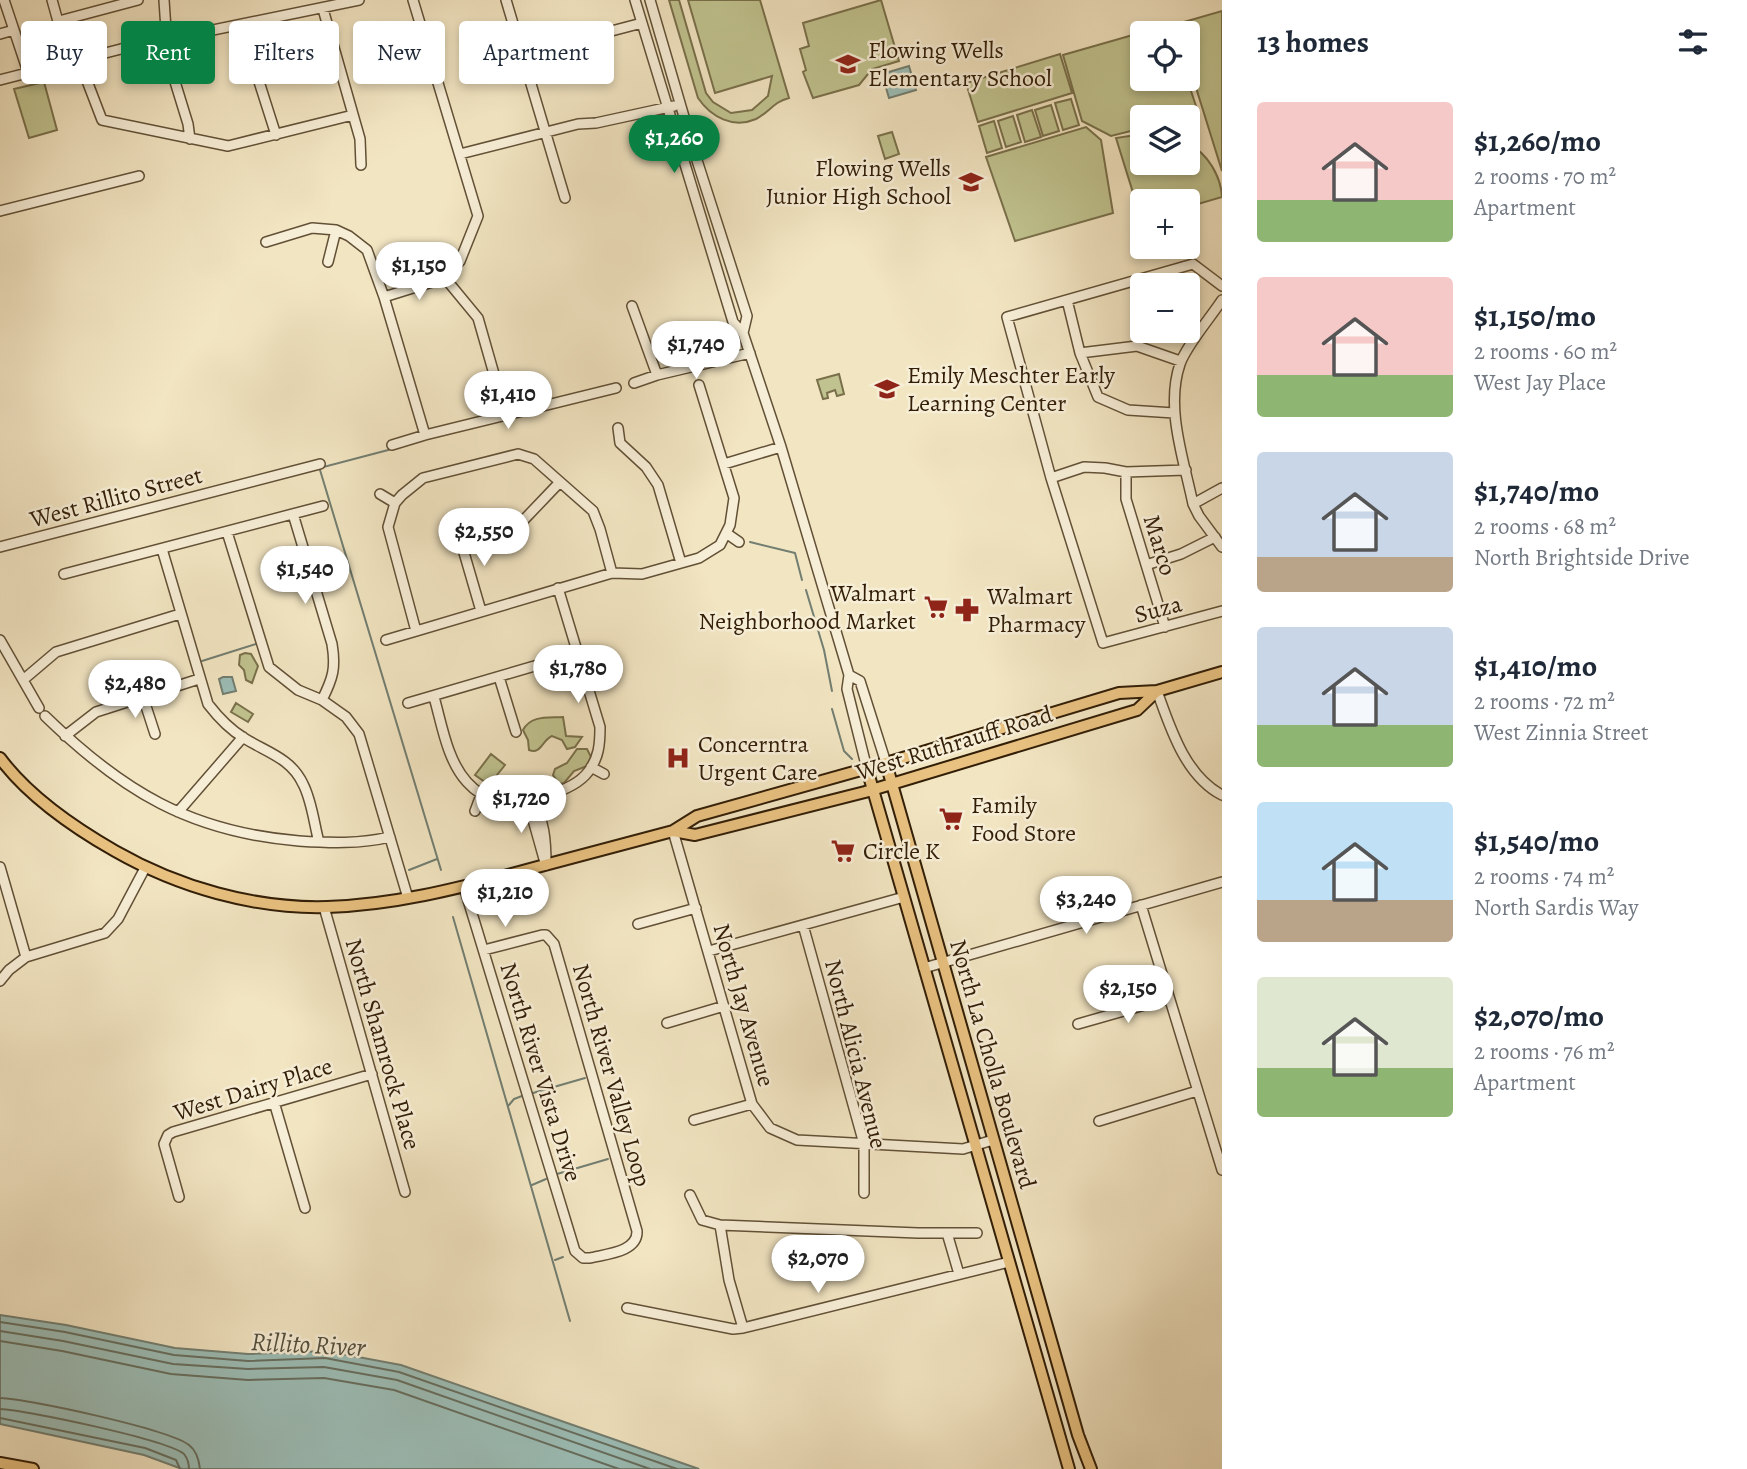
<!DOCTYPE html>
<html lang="en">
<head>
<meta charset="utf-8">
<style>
  body { margin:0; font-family:Alegreya,serif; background:#f2f2f3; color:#1f2937; height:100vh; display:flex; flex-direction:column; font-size:26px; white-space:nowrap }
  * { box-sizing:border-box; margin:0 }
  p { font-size:23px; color:#747a83 }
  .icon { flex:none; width:38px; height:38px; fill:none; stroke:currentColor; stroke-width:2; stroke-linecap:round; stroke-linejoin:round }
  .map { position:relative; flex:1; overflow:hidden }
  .drawer { display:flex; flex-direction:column; background:#fff; width:525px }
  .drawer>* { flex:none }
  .top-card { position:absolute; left:21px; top:21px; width:665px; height:63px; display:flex; gap:14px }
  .controls { position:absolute; left:1130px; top:21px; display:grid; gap:14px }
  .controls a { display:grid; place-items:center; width:70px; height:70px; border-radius:7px; background:#fff; box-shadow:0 4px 10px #0003; font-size:35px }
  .price { position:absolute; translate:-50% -60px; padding:0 16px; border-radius:24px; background:#fff; color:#222; font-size:23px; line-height:46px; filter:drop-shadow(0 2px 4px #0008) }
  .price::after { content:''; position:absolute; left:50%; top:42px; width:21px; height:16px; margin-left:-10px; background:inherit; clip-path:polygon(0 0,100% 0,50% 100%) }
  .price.on { background:#0b8043; color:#fff }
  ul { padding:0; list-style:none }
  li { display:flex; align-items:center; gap:21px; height:175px; padding:0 35px }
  li span { display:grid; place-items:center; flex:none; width:196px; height:140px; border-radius:7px; color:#555 }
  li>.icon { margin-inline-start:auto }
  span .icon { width:84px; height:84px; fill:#fffc; stroke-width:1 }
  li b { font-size:30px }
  h2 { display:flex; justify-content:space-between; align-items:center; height:84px; padding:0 35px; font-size:30px }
  .tag { padding:0 24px; border-radius:7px; background:#fff; box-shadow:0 4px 10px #0003; font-size:24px; line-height:63px }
  .tag.on { background:#0b8043; color:#fff }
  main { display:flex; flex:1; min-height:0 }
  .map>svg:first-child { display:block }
  .green { fill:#c0c38f; stroke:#79704b; stroke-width:2 }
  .water { fill:#9cbeb7; stroke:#727e71; stroke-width:2 }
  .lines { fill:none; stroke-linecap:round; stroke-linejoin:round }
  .shore { stroke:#676e5f; stroke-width:2 }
  .stream { stroke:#727e71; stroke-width:2 }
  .minor-casing { stroke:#625036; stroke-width:12 }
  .major-casing { stroke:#321e07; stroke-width:14 }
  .minor { stroke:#f7eed7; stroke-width:9 }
  .major { stroke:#e9c281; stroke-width:10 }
  .labels { text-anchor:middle; stroke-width:5; stroke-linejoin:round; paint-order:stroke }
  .poi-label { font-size:24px; fill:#321e07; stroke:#f7eed7; text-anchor:start }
  .street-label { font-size:24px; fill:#321e07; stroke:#f7eed7 }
  .water-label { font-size:26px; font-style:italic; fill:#524e3c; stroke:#f7eed7 }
</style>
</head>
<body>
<main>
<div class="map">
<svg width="1222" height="1469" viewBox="0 0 1222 1469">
  <rect width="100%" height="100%" fill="#f2e5c2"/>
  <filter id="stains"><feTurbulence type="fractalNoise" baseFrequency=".00286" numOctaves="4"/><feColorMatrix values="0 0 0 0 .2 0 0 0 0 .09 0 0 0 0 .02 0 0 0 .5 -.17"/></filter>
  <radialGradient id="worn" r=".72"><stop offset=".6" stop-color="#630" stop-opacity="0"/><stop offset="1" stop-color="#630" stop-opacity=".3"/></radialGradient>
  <path class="green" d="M669,0H679L706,93L713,102L731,113L752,110L768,96L772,76L715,93L688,0H760L789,98C773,102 770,112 756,119C733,129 711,117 698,98Z
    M881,0L899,61L872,69L859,85L813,98L803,72L806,70L800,49L809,46L803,23Z
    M1222,11V171L1188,62V33H1179L1177,24Z
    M1164,26L1171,30L1172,33H1143V79H1187L1199,115L1188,118L1143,117V128L1111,136L1082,121L1063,55Z
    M1060,54L1072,93L978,122L966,83Z
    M44,82L57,130L29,138L14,89Z
    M1071,99L1079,125L1063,130L1055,103Z
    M1051,105L1059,131L1043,136L1035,110Z
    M1032,110L1041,137L1025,142L1017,115Z
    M1013,116L1021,142L1006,147L998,121Z
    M994,121L1002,148L987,153L979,126Z
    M1086,127L1101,140L1113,213L1015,241L986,157Z
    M892,132L899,154L885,159L878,136Z
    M1143,134V163H1188V144C1208,153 1221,177 1222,197L1188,207V201H1143V217L1140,215L1116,138Z
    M839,374L844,394L837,396L835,390L827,393L828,398L823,399L817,380Z
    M245,653L251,654L258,666L252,683L246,680L244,670L239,665L240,655Z
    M236,703L253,714L248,722L231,712Z
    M563,717L566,736L582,737L575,747L567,749L562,740L552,736C542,740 541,755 529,750L528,740L523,730C531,715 548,718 563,717Z
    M577,749H587L591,757L587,766L574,771L564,783L559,784L553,775L555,769L567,763Z
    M491,754L505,765L489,785L475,775Z
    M538,780L547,781L552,790L525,797L531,783Z"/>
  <path class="water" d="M909,66L916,90L889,98L882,74Z
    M223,677H232L236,691L223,694L219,679Z
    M0,1315L66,1325L175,1348L248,1354L326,1351L401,1365L699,1469H182L144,1455L0,1424Z"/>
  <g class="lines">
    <path class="shore" d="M0,1322L65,1332L174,1355L248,1361L325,1358L399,1372L677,1469
      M0,1331L63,1341L173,1364L248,1369L324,1367L397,1380L650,1469
      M0,1341L62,1351L171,1374L248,1380L324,1378L394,1390L619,1469
      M0,1398C29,1399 168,1429 189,1445C197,1451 199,1460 200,1469
      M0,1409C26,1410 168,1440 184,1454C188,1459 189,1463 189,1469
      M0,1418L145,1448L176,1460L180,1469"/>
    <path class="stream" d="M320,470L441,870
      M144,514L392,449
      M750,542L795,553L802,580
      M806,590L824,650L832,691
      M202,661L256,644
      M832,709L844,751L852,759
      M409,870L437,859
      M453,917L570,1321
      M533,1093L585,1078
      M509,1105L514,1099L522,1096
      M557,1174L608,1159
      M532,1185L546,1179
      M555,1260L563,1257"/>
    <g class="minor-casing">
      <path id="minor" d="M4,0L28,72
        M52,0L64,43
        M164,0L168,59L188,124L190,139
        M413,0L478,216L460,261L445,278L478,318L506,416
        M506,0L565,198
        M635,0L733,322L743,333L781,447L849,675L847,689L867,769
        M650,0L694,151L747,316L743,333
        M323,9L360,139L361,165
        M59,21L138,0
        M241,25L276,135
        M0,34L14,30
        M600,34L642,23
        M79,60L102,120L228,146L353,115
        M0,80L121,49L359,0
        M460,154L578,124L596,123L674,106
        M0,211L139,176
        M266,242L312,228L336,230L349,236L367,250L384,297L425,435
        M328,262L336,230
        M1222,286L1193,264L1007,317L1051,478L1103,643L1222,611
        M384,297L445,278
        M1067,300L1080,353L1098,397L1128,410L1174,413
        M1222,300C1211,317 1186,346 1180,364C1165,408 1184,460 1193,504L1199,516L1222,547
        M632,306L657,375
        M1080,353L1137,346L1180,361
        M634,383L657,375L750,353
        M618,428L620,443L646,467L658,485L681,563
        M392,445L425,435L616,388
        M724,464L781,447
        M1126,472V499L1165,627
        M1051,478L1084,467L1105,468L1126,472L1186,470
        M380,494L395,503
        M1193,504L1222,488
        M293,514L332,644C336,668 333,678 322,700
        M518,526L560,482
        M227,532L269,667L298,690L322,700L346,717L359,734L408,898
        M458,532L481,611
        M726,533L739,542
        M0,547L320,464
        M162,549L208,704C218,717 229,729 244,738C266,752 291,758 303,784C312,801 314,824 319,842
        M1146,565L1181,554L1215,537
        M64,574L323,506
        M416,631L388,527L395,503L402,495L423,478L518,454L534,459L593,511L600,529L612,573
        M0,640L39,708
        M386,640L612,573L642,574L699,558L720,545L730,525L734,498L699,385
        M849,675L860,681L886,763
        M499,677L516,732
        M23,680L56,652L180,614
        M1157,691C1170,727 1185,776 1222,795
        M143,697L155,734
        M434,697C442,725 447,760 467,782C475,791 486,798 498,801C523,805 573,792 588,772C599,758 600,744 600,727L558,588
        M408,703L579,653
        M45,716C122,791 190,832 299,841C330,843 360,844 390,837
        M65,736L96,712L199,679
        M591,767L604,774
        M530,800C545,815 546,844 546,865
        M530,800V809L544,859
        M475,811L481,795
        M178,812L243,737
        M673,831L752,1104L770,1128L797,1140L963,1149L993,1140
        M0,867L26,957
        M464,887L575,1251L583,1258H590C606,1254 638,1252 637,1231L554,944L546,935H542L484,950
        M1141,905L1222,1170
        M324,907L405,1192
        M638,924L696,908
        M803,925L864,1144V1193
        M709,951L904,897
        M924,968L1222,882
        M0,981L9,970L26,957L105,933L118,919L145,868
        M667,1023L724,1006
        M1078,1024L1169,998
        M274,1102L305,1208
        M694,1120L752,1104
        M1099,1121L1197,1091
        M690,1195L702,1220L720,1225L918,1233H977
        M179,1197L164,1144L168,1135L173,1132L372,1074
        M720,1225L729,1280L743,1328
        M947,1233L959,1274
        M627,1308L733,1329L743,1328L1009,1262"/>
    </g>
    <g class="major-casing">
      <path id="major" d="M0,758C29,797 73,827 115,851C178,887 254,909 327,907C393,905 456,889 519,872C570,858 621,845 673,831L697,816L886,763L1119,693L1157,691L1222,672
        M886,763L1078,1435L1091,1469
        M867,769L1069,1469
        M673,831L695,835L865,792L1137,710L1157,691
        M0,1463L33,1469"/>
    </g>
    <use href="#minor" class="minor"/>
    <use href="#major" class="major"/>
  </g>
  <defs>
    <g id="school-bare" transform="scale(1.89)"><path d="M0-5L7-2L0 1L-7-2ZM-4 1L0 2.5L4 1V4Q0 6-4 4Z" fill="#8f2418" stroke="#f7eed7" stroke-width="2.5" paint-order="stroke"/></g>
    <g id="supermarket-bare" transform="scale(1.89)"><path d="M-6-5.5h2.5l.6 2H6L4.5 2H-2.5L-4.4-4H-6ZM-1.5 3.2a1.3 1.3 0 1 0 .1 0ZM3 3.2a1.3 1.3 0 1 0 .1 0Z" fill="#8f2418" stroke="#f7eed7" stroke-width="2.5" paint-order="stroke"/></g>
    <g id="pharmacy-bare" transform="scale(1.89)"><path d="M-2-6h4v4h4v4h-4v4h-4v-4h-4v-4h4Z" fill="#8f2418" stroke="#f7eed7" stroke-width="2.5" paint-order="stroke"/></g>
    <g id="hospital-bare" transform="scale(1.89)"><path d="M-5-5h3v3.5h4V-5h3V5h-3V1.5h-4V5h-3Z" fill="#8f2418" stroke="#f7eed7" stroke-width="2.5" paint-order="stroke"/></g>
  </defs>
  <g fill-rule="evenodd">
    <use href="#school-bare" x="848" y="64"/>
    <use href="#school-bare" x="971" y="182"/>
    <use href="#school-bare" x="887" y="389"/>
    <use href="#supermarket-bare" x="936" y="607"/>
    <use href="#pharmacy-bare" x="967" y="610"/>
    <use href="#hospital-bare" x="678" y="758"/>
    <use href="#supermarket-bare" x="951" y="819"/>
    <use href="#supermarket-bare" x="843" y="851"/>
  </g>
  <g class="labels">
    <g class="poi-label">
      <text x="868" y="58">Flowing Wells<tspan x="868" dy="28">Elementary School</tspan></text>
      <text x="951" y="176" text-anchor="end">Flowing Wells<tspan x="951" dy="28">Junior High School</tspan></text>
      <text x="907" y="383">Emily Meschter Early<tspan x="907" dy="28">Learning Center</tspan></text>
      <text x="916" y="601" text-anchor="end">Walmart<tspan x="916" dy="28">Neighborhood Market</tspan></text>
      <text x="987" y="604">Walmart<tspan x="987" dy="28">Pharmacy</tspan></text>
      <text x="698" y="752">Concerntra<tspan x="698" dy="28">Urgent Care</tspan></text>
      <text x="971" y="813">Family<tspan x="971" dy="28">Food Store</tspan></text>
      <text x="863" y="859">Circle K</text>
    </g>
    <g class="street-label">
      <text transform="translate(116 497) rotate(-15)" y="8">West Rillito Street</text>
      <text transform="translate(1160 545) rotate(73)" y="8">Marco</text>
      <text transform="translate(1158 609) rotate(-15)" y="8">Suza</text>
      <text transform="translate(954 743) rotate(-17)" y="8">West Ruthrauff Road</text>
      <text transform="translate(744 1005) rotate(74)" y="8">North Jay Avenue</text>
      <text transform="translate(383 1044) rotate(74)" y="8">North Shamrock Place</text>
      <text transform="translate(856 1054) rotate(76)" y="8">North Alicia Avenue</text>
      <text transform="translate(993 1064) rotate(74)" y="8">North La Cholla Boulevard</text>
      <text transform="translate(541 1072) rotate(73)" y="8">North River Vista Drive</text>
      <text transform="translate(612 1075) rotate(74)" y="8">North River Valley Loop</text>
      <text transform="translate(253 1089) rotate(-17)" y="8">West Dairy Place</text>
    </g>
    <g class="water-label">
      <text transform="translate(308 1344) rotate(3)" y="9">Rillito River</text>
    </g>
  </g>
  <rect width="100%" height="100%" filter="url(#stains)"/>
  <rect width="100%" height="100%" fill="url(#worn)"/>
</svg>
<div class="controls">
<a><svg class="icon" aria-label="locate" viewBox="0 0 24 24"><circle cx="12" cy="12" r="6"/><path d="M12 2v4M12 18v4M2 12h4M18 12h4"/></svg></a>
<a><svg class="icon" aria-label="layers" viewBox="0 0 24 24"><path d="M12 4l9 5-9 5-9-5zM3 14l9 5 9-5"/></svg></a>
<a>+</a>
<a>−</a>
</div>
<b class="price on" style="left:674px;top:175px">$1,260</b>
<b class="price" style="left:419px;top:302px">$1,150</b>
<b class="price" style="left:696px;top:381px">$1,740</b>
<b class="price" style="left:508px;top:431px">$1,410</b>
<b class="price" style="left:484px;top:568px">$2,550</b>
<b class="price" style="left:305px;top:606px">$1,540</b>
<b class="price" style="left:578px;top:705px">$1,780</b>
<b class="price" style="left:135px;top:720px">$2,480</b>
<b class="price" style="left:521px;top:835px">$1,720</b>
<b class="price" style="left:505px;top:929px">$1,210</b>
<b class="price" style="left:1086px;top:936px">$3,240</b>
<b class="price" style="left:1128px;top:1025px">$2,150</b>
<b class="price" style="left:818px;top:1295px">$2,070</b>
<div class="top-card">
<a class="tag">Buy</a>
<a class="tag on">Rent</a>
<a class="tag">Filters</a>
<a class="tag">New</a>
<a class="tag">Apartment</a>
</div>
</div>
<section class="drawer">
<h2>13 homes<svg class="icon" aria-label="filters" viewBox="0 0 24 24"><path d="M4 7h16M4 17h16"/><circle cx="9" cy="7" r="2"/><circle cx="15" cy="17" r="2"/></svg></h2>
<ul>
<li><span style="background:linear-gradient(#f6c9c9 70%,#8fb573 0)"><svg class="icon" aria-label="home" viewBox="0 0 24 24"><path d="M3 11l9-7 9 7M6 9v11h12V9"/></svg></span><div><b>$1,260/mo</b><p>2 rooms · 70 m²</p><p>Apartment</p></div></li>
<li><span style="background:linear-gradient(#f6c9c9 70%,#8fb573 0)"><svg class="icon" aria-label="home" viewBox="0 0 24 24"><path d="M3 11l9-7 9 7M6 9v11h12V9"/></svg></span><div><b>$1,150/mo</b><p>2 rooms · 60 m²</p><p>West Jay Place</p></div></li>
<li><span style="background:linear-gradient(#c9d6e8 75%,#b9a48a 0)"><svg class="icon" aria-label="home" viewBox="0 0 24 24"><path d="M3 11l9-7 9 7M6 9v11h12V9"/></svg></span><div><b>$1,740/mo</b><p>2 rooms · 68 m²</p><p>North Brightside Drive</p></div></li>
<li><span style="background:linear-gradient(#c9d6e8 70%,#8fb573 0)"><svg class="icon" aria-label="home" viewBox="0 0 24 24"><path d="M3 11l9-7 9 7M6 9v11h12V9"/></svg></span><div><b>$1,410/mo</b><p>2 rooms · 72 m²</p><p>West Zinnia Street</p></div></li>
<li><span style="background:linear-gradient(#bfe0f5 70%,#b9a48a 0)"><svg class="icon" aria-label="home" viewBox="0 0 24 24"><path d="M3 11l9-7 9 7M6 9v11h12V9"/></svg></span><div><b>$1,540/mo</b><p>2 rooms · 74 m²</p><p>North Sardis Way</p></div></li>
<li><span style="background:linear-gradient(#dfe7d0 65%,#8fb573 0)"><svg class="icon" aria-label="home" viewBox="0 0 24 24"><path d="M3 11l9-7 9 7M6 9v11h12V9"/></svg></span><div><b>$2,070/mo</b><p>2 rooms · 76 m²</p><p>Apartment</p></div></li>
</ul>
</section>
</main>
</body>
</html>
